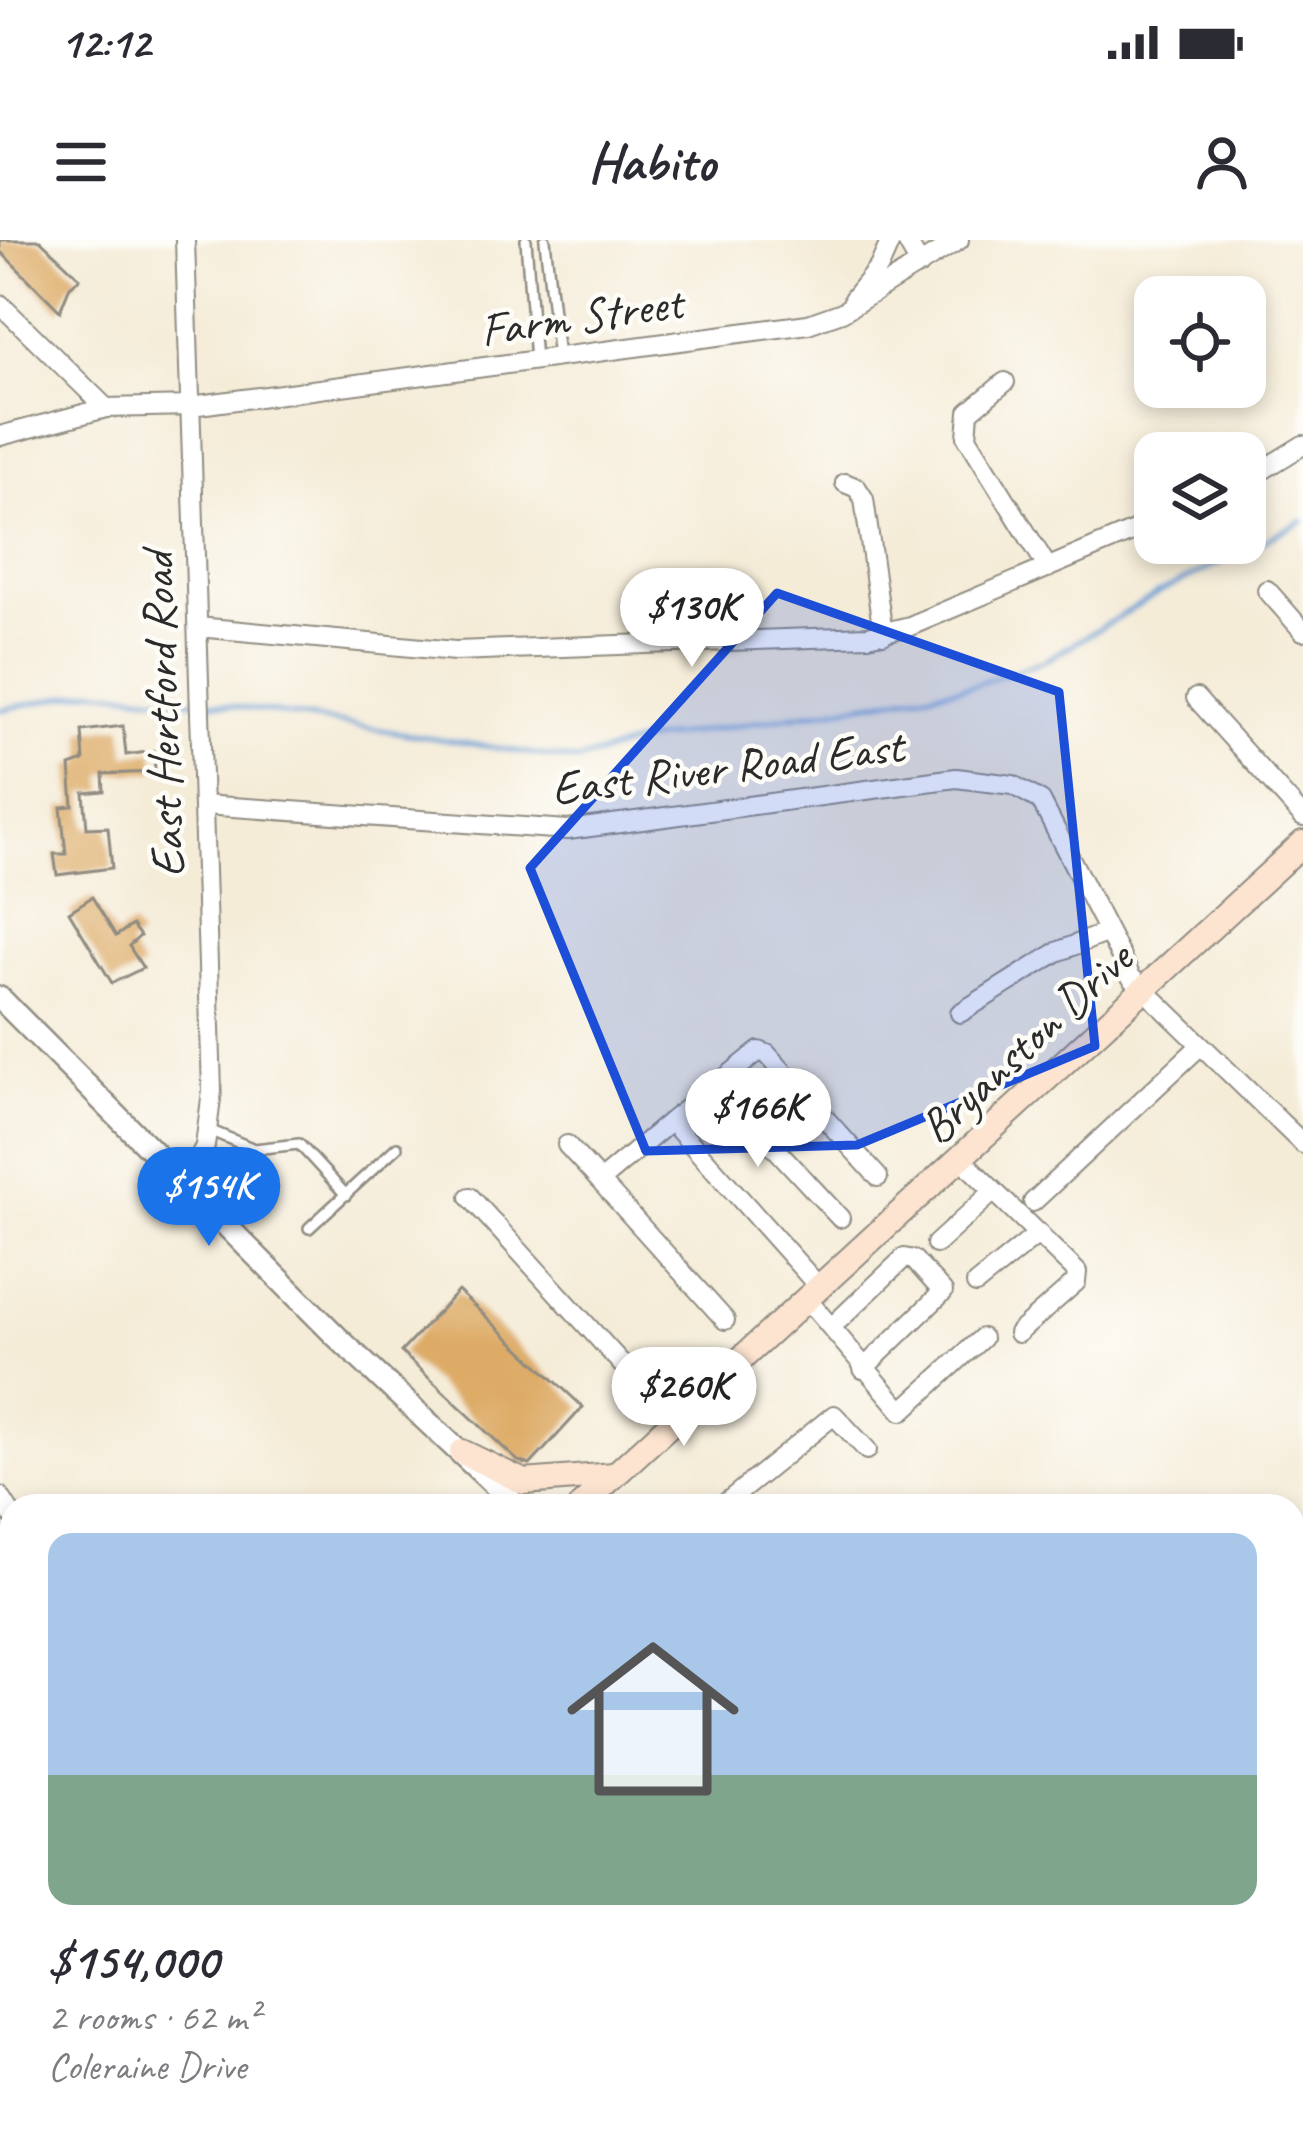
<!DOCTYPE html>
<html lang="en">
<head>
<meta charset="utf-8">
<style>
  body { margin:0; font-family:Caveat,sans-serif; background:#f2f2f3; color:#2b2b33; height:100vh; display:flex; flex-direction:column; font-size:45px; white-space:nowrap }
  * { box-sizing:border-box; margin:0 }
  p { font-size:39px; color:#7c7c81 }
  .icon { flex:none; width:66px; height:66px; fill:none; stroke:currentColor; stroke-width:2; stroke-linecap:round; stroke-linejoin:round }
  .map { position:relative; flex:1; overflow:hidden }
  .side { position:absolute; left:0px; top:1254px; width:1305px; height:660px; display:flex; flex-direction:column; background:#fff; border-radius:36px 36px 0 0; box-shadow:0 6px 18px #0003 }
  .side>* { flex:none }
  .controls { position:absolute; left:1134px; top:36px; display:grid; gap:24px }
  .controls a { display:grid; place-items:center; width:132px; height:132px; border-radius:24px; background:#fff; box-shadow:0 6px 18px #0003; font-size:60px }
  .price { position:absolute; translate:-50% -102px; padding:0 27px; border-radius:42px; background:#fff; color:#222; font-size:39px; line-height:78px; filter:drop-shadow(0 3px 6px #0008) }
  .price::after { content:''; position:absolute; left:50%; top:72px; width:36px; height:27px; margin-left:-18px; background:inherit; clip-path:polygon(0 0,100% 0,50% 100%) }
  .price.on { background:#1a73e8; color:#fff }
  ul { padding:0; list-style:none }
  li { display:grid; align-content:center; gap:24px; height:636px; padding:0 48px }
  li+li { border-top:3px solid #e1e1e2 }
  li span { display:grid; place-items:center; height:372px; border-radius:24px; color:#555 }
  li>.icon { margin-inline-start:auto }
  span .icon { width:216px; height:216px; fill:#fffc; stroke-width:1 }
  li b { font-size:51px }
  .status { display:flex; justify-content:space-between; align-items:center; height:84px; padding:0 60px; background:#fff; direction:ltr }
  .status svg { height:33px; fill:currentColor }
  header { display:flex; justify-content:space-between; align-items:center; height:156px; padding:0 48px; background:#fff; font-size:54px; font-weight:800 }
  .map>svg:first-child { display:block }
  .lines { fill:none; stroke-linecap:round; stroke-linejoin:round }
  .stream { stroke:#669dd4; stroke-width:4.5 }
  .building { fill:#ddab66 }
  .service-casing { stroke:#908c82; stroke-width:14 }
  .minor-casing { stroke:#908c82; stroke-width:22 }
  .tertiary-casing { stroke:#908c82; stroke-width:26 }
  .secondary-casing { stroke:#908c82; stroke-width:28 }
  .service { stroke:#fff; stroke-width:9 }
  .minor { stroke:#fff; stroke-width:18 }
  .tertiary { stroke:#fff; stroke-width:21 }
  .secondary { stroke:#fde4d0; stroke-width:24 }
  .marked { fill:#1d4ed8; fill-opacity:0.2; stroke:#1d4ed8; stroke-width:9; stroke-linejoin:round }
  .labels { text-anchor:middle; stroke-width:9; stroke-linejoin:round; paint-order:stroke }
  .street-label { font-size:48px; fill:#2b2b2b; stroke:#fdfcf7 }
</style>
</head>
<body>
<div class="status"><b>12:12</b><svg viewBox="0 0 49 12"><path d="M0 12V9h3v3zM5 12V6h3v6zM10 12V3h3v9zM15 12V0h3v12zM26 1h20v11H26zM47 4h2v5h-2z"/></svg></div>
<header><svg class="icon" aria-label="menu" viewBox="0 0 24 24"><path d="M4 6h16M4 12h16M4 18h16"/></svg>Habito<svg class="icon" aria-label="person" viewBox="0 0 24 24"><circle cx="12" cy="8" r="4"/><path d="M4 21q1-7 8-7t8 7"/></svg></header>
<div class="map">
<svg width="1303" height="1914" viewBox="0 0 1303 1914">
  <rect width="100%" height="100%" fill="#fdfcf7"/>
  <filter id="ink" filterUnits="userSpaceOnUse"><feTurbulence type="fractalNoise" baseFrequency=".00833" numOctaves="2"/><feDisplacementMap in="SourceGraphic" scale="24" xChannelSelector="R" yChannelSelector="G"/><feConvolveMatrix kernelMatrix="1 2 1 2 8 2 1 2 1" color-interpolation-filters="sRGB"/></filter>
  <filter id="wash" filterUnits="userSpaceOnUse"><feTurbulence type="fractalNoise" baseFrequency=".004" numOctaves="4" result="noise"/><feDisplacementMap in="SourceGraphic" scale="48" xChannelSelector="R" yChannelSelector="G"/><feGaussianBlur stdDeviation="2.7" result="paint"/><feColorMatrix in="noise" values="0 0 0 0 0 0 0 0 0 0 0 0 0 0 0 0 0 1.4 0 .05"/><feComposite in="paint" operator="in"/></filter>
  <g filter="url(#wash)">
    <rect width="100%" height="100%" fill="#f5ecd8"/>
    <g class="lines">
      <path class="stream" d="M207,462L578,521L638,502L975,445L1048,419L1159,353L1303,281
        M0,470L94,450L196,461"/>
    </g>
    <g id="blocks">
      <path class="building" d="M0,0H40L80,38L70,46L60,71L0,11Z
        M123,486L126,515L154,511L155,532L103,534L104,551L84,553L87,588L108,587L112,628L57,635L54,614H66L61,567L73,566L70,526L84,521L82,491Z
        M92,657L116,696L132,685L140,696L129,706L143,728L112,743L69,672Z
        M458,1051L583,1167L530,1225L518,1221L401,1112Z"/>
    </g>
  </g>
  <g filter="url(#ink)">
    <use href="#blocks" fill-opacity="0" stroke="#908c82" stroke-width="3"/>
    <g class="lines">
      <g class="service-casing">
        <path id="service" d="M526,0L535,121
          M545,0L558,118
          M209,890L254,909L299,904L346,955
          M309,988L397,907"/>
      </g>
      <g class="minor-casing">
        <path id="minor" d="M185,0L212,851L205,906L186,943
          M906,0L920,25
          M853,59L879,27L891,0
          M0,64L106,168
          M1005,142L969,172L967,197L1048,328
          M0,196L106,168L191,166L808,84L842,72L959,0
          M1245,241L1303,205
          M845,243L857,248L864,259L883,394
          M1267,350L1303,391
          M198,387L455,411L868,396L910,386L1155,282
          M1196,458L1303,577
          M203,565L568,590L956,538L1013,545L1041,561L1131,737L1303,904
          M960,773L1057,712L1108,692
          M716,844L840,978
          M671,881L759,811L767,814L878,937
          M567,905L600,941
          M961,919L1077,1032L1076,1042L1018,1093
          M470,957L672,1179
          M1033,962L1201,805
          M936,1004L994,951
          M976,1044L1039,993
          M806,1058L902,1171L982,1098
          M725,1080L600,941L671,881L819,1047
          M839,1080L904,1018L914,1020L943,1052L863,1129
          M0,1256L12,1275
          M722,1266L834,1175L867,1210
          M1293,1464L1303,1475
          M1293,1514L1303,1504
          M1293,1656L1303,1646
          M0,1794L12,1795
          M544,1902L548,1914
          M279,1914L291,1902
          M940,1914L945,1902"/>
      </g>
      <g class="tertiary-casing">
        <path id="tertiary" d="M0,758L336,1096L517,1266
          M1149,1902L1161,1914"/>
      </g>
      <g class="secondary-casing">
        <path id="secondary" d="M462,1212L524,1242L614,1235
          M581,1266L1303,603
          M0,1608L12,1601"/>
      </g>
      <use href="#service" class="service"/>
      <use href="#minor" class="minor"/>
      <use href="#tertiary" class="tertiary"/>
      <use href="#secondary" class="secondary"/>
    </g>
  </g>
  <path class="marked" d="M777,353L1059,452L1095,806L857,905L646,911L530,628Z"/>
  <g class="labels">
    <g class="street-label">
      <text transform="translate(581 75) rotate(-8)" y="17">Farm Street</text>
      <text transform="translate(161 475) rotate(-92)" y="17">East Hertford Road</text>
      <text transform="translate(727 526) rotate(-7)" y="17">East River Road East</text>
      <text transform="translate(1025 802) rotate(-43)" y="17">Bryanston Drive</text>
    </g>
  </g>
</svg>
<div class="controls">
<a><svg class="icon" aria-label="locate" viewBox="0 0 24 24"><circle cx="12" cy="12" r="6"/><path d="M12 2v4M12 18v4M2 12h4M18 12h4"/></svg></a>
<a><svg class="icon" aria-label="layers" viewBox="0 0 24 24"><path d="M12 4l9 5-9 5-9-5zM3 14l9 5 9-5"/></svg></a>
</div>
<b class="price" style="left:692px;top:430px">$130K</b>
<b class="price" style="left:758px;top:930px">$166K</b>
<b class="price on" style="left:209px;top:1009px">$154K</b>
<b class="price" style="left:684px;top:1209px">$260K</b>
<section class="side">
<ul>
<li><span style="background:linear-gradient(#a9c7e8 65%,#7fa58c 0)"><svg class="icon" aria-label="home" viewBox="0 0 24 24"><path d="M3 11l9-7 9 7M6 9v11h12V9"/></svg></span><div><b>$154,000</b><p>2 rooms · 62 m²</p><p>Coleraine Drive</p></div></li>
</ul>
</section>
</div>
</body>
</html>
